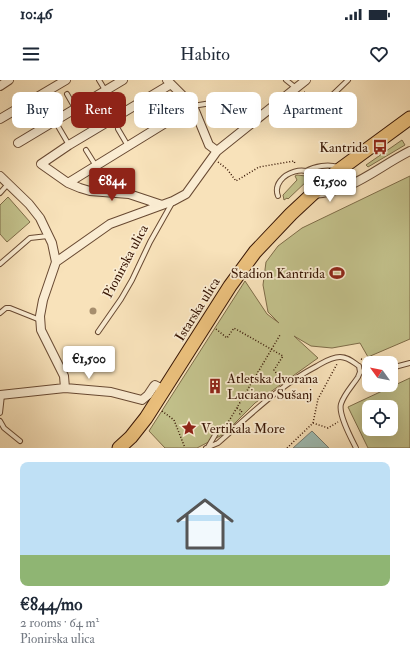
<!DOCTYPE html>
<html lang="en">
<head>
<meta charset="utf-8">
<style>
  body { margin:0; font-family:"IM FELL Double Pica",serif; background:#f6f6f7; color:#1f2937; height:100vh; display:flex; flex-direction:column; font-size:15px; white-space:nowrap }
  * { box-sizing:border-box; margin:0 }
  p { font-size:13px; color:#747a83 }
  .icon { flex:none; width:22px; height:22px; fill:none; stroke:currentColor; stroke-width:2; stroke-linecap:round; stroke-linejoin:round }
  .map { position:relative; height:368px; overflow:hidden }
  .details { display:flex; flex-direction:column; background:#fff; flex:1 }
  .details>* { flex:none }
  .guide { position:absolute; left:12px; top:12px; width:386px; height:36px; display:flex; gap:8px }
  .needle { width:26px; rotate:303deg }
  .buttons { position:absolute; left:362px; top:276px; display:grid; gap:8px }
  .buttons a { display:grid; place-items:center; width:36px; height:36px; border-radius:8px; background:#fff; box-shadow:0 4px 16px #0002; font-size:20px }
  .price { position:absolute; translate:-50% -34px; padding:0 9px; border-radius:4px; background:#fff; color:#222; font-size:13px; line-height:26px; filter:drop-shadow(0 1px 2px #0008) }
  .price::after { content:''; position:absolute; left:50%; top:24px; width:12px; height:9px; margin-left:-6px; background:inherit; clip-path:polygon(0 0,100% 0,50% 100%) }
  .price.selected { background:#8f2418; color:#fff }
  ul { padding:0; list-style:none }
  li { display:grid; align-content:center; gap:8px; height:212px; padding:0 20px }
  li span { display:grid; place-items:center; height:124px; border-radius:8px; color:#555 }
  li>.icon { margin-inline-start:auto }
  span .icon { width:72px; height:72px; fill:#fffc; stroke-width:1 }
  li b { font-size:17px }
  .pill { padding:0 14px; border-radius:8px; background:#fff; box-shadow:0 4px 16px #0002; font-size:14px; line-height:36px }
  .pill.selected { background:#8f2418; color:#fff }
  .status { display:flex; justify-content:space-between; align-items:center; height:28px; padding:0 20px; background:#fff; direction:ltr }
  .status svg { height:11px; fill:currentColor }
  header { display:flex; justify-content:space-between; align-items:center; height:52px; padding:0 20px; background:#fff; font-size:18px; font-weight:600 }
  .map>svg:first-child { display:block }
  .green { fill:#c3c28c; stroke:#7e6c48; fill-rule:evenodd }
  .water { fill:#9ebdb5; stroke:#757a6f }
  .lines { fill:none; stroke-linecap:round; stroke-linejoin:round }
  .lane-casing { stroke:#684932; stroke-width:6 }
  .street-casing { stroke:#684932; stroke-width:10 }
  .primary-casing { stroke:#381605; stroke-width:15 }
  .path { stroke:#381605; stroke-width:1.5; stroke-dasharray:1 2; stroke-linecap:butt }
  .lane { stroke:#faecd2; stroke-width:4 }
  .street { stroke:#faecd2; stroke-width:8 }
  .primary { stroke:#ecc17d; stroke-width:13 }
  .tree { fill:#a68e6d }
  .labels { text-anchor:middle; stroke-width:3.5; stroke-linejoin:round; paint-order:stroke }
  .poi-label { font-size:14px; fill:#381605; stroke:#faecd2; text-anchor:end }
  .street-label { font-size:14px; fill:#381605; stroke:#faecd2 }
</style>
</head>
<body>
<div class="status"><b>10:46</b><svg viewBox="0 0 49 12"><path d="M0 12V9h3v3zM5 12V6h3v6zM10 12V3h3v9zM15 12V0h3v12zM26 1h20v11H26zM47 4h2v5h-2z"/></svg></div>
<header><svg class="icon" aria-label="menu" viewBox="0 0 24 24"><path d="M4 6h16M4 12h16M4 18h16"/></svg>Habito<svg class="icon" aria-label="heart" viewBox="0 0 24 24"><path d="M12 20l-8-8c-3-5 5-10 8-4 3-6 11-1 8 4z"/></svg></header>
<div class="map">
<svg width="410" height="368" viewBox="0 0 410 368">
  <rect width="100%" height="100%" fill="#f8e2ba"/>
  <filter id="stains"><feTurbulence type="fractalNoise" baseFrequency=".005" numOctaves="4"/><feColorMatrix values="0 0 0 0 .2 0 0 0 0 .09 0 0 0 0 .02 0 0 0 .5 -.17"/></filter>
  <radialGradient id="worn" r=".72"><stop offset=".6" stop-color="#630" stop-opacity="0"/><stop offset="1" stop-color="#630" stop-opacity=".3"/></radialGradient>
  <path class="green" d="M402,60L405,65L368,87L366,85Z
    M297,95L306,96L309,98V99L288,119L287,118L284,120L283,115L297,100L295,96Z
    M410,96V259L368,277L360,263L332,268L311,266L294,256L318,278L255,323L224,354L197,368H165L149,351L245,201L267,234L279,243L268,232L263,205L266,182L278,166L302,148Z
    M8,117L30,142L7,162L0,154V125Z
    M410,298V368H368L348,327ZM369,327H391V349H369Z"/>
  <path class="water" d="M312,351L329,368H293Z"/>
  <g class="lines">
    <g class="lane-casing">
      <path id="lane" d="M99,0L105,10
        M286,0L296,8
        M67,14L75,28
        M153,15V20L147,30L158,47
        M323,24L348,0
        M193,26L217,22
        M34,32L44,47
        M55,41L69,65
        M118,49L128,66
        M86,70L96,86
        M306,91C315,86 328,84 338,87
        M0,113L8,104
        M278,116C269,93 318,77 316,107
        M0,184L30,158L48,156
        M0,233L6,228H10L40,240
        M98,252L121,219L132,200L150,162L172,123
        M391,288L410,283
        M0,333L2,315
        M0,341L4,348L20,361
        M208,367L218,350
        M206,368L218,363C249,336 280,305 317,286C324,282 331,277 340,277C348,277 353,282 359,286L360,292L369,291
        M356,368C351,358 338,334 341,324C344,314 353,305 358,297L360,292"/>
    </g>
    <g class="street-casing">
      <path id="street" d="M167,0L193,26L209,65L217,71
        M0,6L9,0
        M0,39L66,0
        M18,63L123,0
        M0,96L29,124L40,138L52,163L56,182L43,220L40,236L41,250L64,296L65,308
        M68,103L193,26
        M313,114C353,112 376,88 410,71
        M162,125L129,114L90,111L80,108L68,103L41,84L69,65L171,4
        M56,182L110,144L173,121L186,114L217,71L306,0
        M0,315L65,308L111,312L142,320L148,315L154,306L155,305L164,310"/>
    </g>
    <g class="primary-casing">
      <path id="primary" d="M119,368L131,357L146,338L230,206L255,172L291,134L335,93L410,38"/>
    </g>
    <path class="path" d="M304,12L318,21
      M218,82L227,89L236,101L259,87L294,81L295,84
      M216,249L227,258L234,248L283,276L274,290L282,301
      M361,279L364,280L381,277
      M237,328L242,331L239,335
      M162,331L174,340L185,368
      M313,343L318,319L337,284
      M223,348L226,346L280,255
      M287,368L313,343L328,348L338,342"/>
    <use href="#lane" class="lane"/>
    <use href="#street" class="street"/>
    <use href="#primary" class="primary"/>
  </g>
  <circle class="tree" cx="93" cy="231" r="3.5"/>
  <defs>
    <g id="bus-bare" transform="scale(1.2)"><path d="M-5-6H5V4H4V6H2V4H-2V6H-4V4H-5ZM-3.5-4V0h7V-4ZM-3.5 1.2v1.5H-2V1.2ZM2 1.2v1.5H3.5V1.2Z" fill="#8f2418" stroke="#faecd2" stroke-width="2.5" paint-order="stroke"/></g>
    <g id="stadium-bare" transform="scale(1.2)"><path d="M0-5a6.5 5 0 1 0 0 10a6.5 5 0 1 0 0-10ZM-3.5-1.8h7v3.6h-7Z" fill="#8f2418" stroke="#faecd2" stroke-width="2.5" paint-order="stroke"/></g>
    <g id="building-bare" transform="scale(1.2)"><path d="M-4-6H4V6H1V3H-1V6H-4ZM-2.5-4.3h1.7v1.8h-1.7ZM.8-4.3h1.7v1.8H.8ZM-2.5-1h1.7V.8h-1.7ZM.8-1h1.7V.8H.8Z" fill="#8f2418" stroke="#faecd2" stroke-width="2.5" paint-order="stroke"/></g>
    <g id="sight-bare" transform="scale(1.2)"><path d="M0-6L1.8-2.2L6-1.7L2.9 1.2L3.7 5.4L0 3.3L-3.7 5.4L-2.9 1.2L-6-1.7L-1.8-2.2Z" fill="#8f2418" stroke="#faecd2" stroke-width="2.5" paint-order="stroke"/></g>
  </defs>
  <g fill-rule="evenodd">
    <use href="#bus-bare" x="380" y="67"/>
    <use href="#stadium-bare" x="337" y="193"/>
    <use href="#building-bare" x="215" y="306"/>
    <use href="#sight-bare" x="189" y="348"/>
  </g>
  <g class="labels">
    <g class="poi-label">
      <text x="368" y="72">Kantrida</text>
      <text x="325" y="198">Stadion Kantrida</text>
      <text x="227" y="303" text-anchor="start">Atletska dvorana<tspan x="227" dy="16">Luciano Sušanj</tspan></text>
      <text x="201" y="353" text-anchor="start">Vertikala More</text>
    </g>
    <g class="street-label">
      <text transform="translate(125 181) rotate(-62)" y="5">Pionirska ulica</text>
      <text transform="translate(197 229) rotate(-58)" y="5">Istarska ulica</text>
    </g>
  </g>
  <rect width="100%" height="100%" filter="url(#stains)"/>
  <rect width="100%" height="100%" fill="url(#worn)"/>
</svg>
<div class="buttons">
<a><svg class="needle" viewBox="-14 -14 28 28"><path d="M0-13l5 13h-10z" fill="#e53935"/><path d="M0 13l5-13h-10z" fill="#747a83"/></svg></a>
<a><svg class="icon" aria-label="locate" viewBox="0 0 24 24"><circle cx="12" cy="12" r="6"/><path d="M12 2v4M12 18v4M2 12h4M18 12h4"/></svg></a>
</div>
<b class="price selected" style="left:112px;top:122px">€844</b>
<b class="price" style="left:330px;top:123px">€1,500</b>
<b class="price" style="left:89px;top:300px">€1,500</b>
<div class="guide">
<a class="pill">Buy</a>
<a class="pill selected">Rent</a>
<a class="pill">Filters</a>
<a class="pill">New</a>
<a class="pill">Apartment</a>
</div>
</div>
<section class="details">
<ul>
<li><span style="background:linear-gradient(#bfe0f5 75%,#8fb573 0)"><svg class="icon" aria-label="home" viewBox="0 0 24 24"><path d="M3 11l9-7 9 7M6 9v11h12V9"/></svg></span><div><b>€844/mo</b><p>2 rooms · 64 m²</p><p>Pionirska ulica</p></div></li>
</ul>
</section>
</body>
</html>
